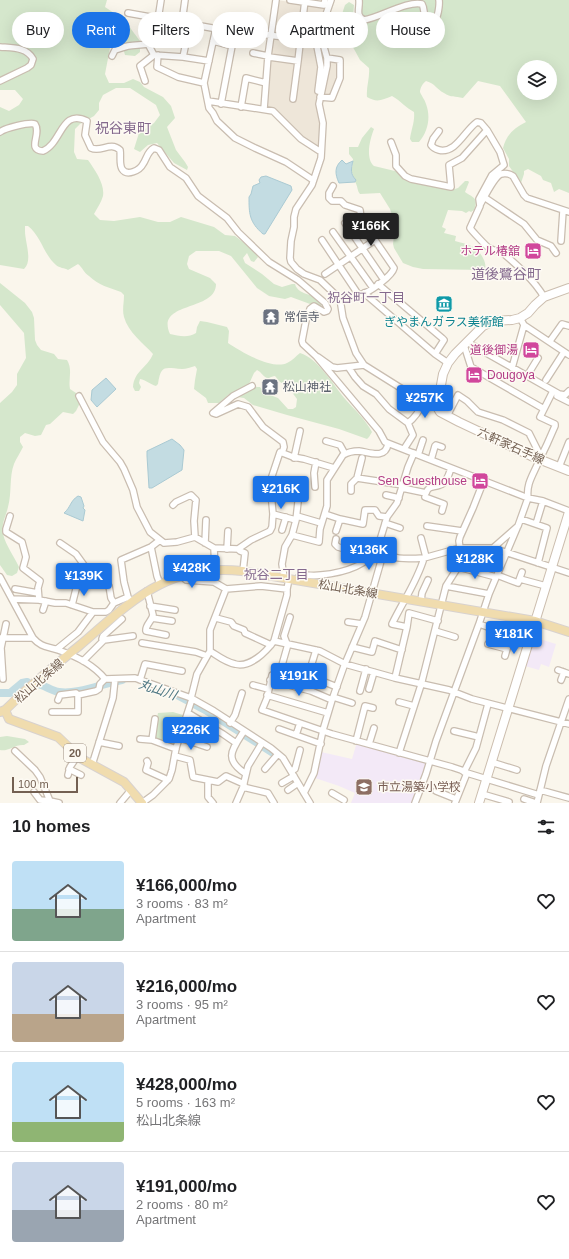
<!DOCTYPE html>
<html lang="en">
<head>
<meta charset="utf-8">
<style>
  body { margin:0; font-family:Arial,"Noto Sans JP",sans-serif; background:#f6f6f6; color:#202124; height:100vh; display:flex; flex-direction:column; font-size:15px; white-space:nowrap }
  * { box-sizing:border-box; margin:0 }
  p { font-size:13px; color:#757577 }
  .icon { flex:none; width:22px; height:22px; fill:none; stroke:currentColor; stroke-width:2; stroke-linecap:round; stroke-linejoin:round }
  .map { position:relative; height:803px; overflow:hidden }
  .sheet { display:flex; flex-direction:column; background:#fff; flex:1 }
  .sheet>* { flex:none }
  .guide { position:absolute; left:12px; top:12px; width:545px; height:36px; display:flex; gap:8px }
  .fabs { position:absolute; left:517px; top:60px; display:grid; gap:8px }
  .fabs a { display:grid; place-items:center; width:40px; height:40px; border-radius:50%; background:#fff; box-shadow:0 4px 16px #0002; font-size:20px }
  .scale { position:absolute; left:12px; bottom:10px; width:66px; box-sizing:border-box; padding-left:4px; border:2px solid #736052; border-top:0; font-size:11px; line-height:14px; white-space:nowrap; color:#736052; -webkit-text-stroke:3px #fdfaf3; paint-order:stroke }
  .price { position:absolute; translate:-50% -34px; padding:0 9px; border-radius:4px; background:#1a73e8; color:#fff; font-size:13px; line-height:26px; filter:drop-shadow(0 1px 2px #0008) }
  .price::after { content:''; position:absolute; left:50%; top:24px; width:12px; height:9px; margin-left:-6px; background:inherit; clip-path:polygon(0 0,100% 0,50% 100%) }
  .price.selected { background:#222; color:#fff }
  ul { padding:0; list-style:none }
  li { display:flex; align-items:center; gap:12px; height:100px; padding:0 12px }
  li+li { border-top:1px solid #e0e0e0 }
  li span { display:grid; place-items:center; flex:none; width:112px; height:80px; border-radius:4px; color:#555 }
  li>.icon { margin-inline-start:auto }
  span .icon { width:48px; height:48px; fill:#fffc; stroke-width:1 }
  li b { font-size:17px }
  h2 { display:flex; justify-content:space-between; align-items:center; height:48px; padding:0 12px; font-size:17px }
  .tag { padding:0 14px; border-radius:18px; background:#fff; box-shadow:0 4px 16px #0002; font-size:14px; line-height:36px }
  .tag.selected { background:#1a73e8; color:#fff }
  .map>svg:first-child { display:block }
  .residential { fill:#eee6d9 }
  .education { fill:#f3e9f7 }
  .green { fill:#d5e7cc; fill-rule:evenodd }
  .water { fill:#c3dce2; stroke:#aacad3 }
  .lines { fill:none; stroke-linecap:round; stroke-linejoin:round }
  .river { stroke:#c3dce2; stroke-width:8 }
  .street-casing { stroke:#c9bdb0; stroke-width:8 }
  .secondary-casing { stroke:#ccbeaf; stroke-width:10 }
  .primary-casing { stroke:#d8d2cf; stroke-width:10 }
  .street { stroke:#fff; stroke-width:5.5 }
  .secondary { stroke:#fff; stroke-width:8 }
  .primary { stroke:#f0dcae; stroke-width:8 }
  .labels { text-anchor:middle; stroke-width:3; stroke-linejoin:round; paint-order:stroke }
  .shield { fill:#fdfaf3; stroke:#9c8e82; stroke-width:1 }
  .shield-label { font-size:11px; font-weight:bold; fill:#736052 }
  .hotel-label { font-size:12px; fill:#b23c85; stroke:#fdfaf3; text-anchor:end }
  .worship-label { font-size:12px; fill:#5b616d; stroke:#fdfaf3; text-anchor:start }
  .culture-label { font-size:12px; fill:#0d838f; stroke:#fdfaf3 }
  .street-label { font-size:12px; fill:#736052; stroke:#fdfaf3 }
  .education-label { font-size:12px; fill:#785e54; stroke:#fdfaf3; text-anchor:start }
  .neighbourhood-label { font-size:13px; fill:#856a8e; stroke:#fdfaf3 }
  .water-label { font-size:13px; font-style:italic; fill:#4e7783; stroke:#fdfaf3 }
  .quarter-label { font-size:14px; fill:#856a8e; stroke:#fdfaf3 }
</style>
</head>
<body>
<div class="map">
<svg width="569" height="803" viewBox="0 0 569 803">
  <rect width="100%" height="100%" fill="#faf6ec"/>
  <path class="residential" d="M277,0L303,4L299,37L273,34Z
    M306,4L327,7L320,40L303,38Z
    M272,37L298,41L297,59L270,55Z
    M301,42L315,43L319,72L316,94L317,108L321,122L319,149L308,141L273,110L266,106L270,59L296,62Z
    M330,60L338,62V77L331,96H324Z"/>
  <path class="education" d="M533,637L556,644L549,667L541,664L539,670L525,666Z
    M357,742L427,763L414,803H351L355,793L339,786L315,778L321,752L352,759Z"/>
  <path class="green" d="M0,0H107L105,7L114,13L125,17L131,29L140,41V52L135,56L125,55L123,48L118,44L110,48L105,74L109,83H124L133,79L140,82L144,87L163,97L171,106L175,118L167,127L176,150L185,162L188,167L187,170L174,163L157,143L148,145L140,152L134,149L139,133L154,123L160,115L156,105L130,88H116L103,95L99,103V110L94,116L80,124L75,129L74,152L77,159L88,160C95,170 105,184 103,196C101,203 97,208 94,214L100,220L114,221L140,217L158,222H170L181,217L214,227L225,235L235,236L255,251L258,257L254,262L251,261L247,253L243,258L245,263L262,274L274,284L282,287L292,284H295C299,298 319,291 322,307L315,304H310L291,297L285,299L269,296L257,288L231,256L219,251H196L189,256L187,264L189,269L210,278L216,284C216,312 155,301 170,334C179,336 188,338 196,333L197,327L200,321L207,322L227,327L229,331L228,343C241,352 273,370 287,363C292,361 296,356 300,353C318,358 334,386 346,400C355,410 365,419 372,432L369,437L367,439L339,429L287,415L253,405L244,398L237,397L236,396L256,387H260L265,393L278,398L288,409H293L296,407L297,399L291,391L290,387L280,382L275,376C273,376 271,377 269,378C264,379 262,372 257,370L254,373L249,384L228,395L219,403H208L206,398L194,389L195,380L197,369L195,366C191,367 186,369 182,369C165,368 161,364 158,384L156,386C150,384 146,380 140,379L139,383L141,387L139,391H135L133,387C134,371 148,367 153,354C143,343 128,332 124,317C122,310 124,303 124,295L121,292C110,288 98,285 89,276C84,273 83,268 78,264L68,270C65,268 59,268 56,265C44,255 41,236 28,226H25V231C25,242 33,261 24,269L0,265V107L9,111L19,105L23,99L15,90H0Z
    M358,0H569V193L559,189L554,192L551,183L543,180L541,176L528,169L524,171V174L521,183L509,166V159L503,148C506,135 514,128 526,122L500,86L478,81L463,98C455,96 451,98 444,93C436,89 436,84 426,81C423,83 420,88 420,92C421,95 425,100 426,104C431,117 428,132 419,142H412L410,139C411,130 415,122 414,112C406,108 401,101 392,96C382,100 377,103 367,97C366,87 370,78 369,68L360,60L354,49L340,32V20L345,5L349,2L354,5L353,17L355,23L359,21ZM524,67H550V93H524Z
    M371,127L374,129C370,139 365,158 374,166L399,172L407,180L452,190L458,188L465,181H468L469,182L465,192C473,198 479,197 474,210L471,212L469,211L466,213L462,211L448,210L442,227L446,229L444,233L456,236L455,241C469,245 477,245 484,260C485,263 486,265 485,269L483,270L423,269L413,267L403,263L394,248L393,244L394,236L388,228V223L392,215L390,209L380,193L360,194C357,191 358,186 355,182L356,180C349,173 353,167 353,159L349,154V147H358L362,138Z
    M0,283L25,303L32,312L34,318L35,340L37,345L41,350L54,354L58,359L67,360C73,370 68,379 70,389L76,393L80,403L76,411L73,414L63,412L50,424L46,425L41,435L35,436L25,433L20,437V442L23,447C20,453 16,459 14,464C9,477 12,493 8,507C6,516 1,524 3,534C6,546 14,556 19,567L17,573L12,576L7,575L0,565V403L12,392L17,385V374L26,358L24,333L0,305Z
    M173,712L186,716L176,747L153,739L158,713Z
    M7,736L25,739L29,742L24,745C15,744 8,752 0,750V737Z"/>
  <path class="water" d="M342,160L346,164L353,161C351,169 350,174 356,180L355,182L339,183C335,174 334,167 342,160Z
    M266,176L291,186L292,190L265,234H263C249,222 249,213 249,197L251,194L253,186L260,183L259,180L261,177Z
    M106,378L116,389L97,407L91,400L92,390Z
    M172,439L180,445L184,450L182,470L152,488H149L147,456V451Z
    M78,496L81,497L84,506L83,508L85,510L83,521L64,513C71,507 70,501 78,496Z"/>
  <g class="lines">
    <path class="river" d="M41,685C47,687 53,691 59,692C77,695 104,683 122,680
      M0,693H10L22,683L27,682
      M177,695L207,711L278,756"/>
    <g class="street-casing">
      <path id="street" d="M161,0L159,13L152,26L148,44L154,55L183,57L209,61
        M290,0L324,5L325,0
        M331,0L321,29L322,40L327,58V66L319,104L323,123L321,158L312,185L296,209L294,217V227L291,241L290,258L291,262L297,269L304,274L320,280L340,299L343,318L356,353L364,365
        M359,0C360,8 355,16 364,20C379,18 408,0 422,4C425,9 423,16 427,20C437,31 440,5 439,0
        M128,13L212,28L316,41L321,67L318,91
        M182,22L185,0
        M216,28L204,83L209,108L213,113L217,121L235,138L255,148L286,162L313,180
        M213,41L232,46L221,104
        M0,47C12,48 27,47 33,59L31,65L27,68L0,81
        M253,53L268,56
        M158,55L157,67L178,77L204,83
        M112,56L115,50C120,49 123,47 128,46C135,45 141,45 148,44
        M183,57L190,24
        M269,57L298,61L293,99
        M298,61L305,0
        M145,81L140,66L154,55
        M320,97L332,98L340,78V60L327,58
        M208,101L273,111L301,139L321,152
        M241,107L246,78L266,83
        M264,109L268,56L276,0
        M439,131L433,139L431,145C433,148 435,149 439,150C456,154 465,130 477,122L481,123L487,130
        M0,132C5,128 29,122 35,124C42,134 26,150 43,151C62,143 61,108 87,121L85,135L91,148C101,153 110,141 120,150C121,156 119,164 122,169C127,177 140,170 143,164C147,158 147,152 154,148L159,150L170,167L186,178L198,196L227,218L238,232L269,262L298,280L325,303L328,309L327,311L324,312L314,306L310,309L306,320L302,341L303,344L316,356L379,431L385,442L528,498L518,526L493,548
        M391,142L396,155V166L405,176L411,179L451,187L449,165L462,158L487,130L500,152L504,165L492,175L479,199L480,206L470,228C471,230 487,247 489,248C494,251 499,251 504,254C518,266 534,280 544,297
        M333,186L329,193V198L332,201H341L345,205L360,210L361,218L364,224L394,268C392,276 372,290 365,293C358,296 350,297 343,300L340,299
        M484,197L524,224L537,240L551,246L556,253
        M480,205C484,198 494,177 501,174C505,173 510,174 513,176L524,195L527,198L569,212
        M345,223L384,280
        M333,232L373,288
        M322,240L358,294
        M561,241L563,211
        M325,274L375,240
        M378,284L442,338L444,340L435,354
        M364,293L435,354L448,363
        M520,318L524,325L569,355
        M550,341L562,324L569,326
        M467,342L559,394L565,395L569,391
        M464,345L471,367L544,409
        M318,357L332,367L337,368L364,365L415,397L437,407
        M349,368L355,377L363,386L376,394L389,409L408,423L413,435L404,449
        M512,368L524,325
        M527,376L538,358
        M546,380L564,352
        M252,386L233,396L213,413L216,414L238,404L248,407L263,427L283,442L284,447L282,453
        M553,391L540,417L555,424V426C550,438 544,451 538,463C533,475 526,484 528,498L543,501L569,511
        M79,396L103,442L120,462L124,469L133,490L137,507L150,532L164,543L177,542L195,537L214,548L238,549L251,540L270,531L272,527L273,514L270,482L280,452L293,457L304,459L334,468
        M557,396L569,402
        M447,416L458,395L467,401L478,412L503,420L529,433L539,453L540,459
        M408,423C416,417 420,410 424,401
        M326,441L340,445L345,454
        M418,455L423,440
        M294,458L300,431
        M362,458L357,478L403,485
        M431,460L435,446L436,445L442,447
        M559,467L569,442
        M315,487L314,473L316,462
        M402,488L426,493C429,485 433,488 440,485C447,483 449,474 451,468
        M351,491V484L357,478
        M386,495L399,498
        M425,497L444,504L442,511
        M173,505L176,502L191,495L196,500L194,521L195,537
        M273,514L296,520L299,493H303
        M325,514L340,519L363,524L365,510H375L379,516L387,517
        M10,516L6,529V532L22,542L26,557L23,568L40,581L38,588L39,600
        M297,516L321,523
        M521,519L547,528L538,563
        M385,523L400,528
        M536,524L543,501
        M427,526L462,531
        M517,528L489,594L479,624L514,636L531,635
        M282,530L286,517
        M336,531L340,519
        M292,535L319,542L320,529L327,506V480L343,455C348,452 353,451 359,451C369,452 385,460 388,444
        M421,538L426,557
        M336,539L335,544L338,547L345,549L352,547L360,564
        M60,543L76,554L89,572L98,571L109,586L111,598L114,603
        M205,543L206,520
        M151,547L157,576L160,584
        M214,548L215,569L214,582
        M227,549L228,531
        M238,549L240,551L245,553L243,571
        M377,550L387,517L397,503L408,467L414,453
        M458,567L496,577
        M180,575L186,580L214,582L226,589L261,586L287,589L289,579
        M497,575L518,583L522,572
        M0,577L33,638C42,648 47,646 58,650C76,656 93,664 105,679L135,678L191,698L214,711L271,748L283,758L310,803
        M284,578L282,564L285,547L292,535L296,520
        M520,579L546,586
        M294,580C308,572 307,577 321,575C341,573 364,568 377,550C390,560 408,559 424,558
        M446,586L489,594
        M15,589L38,593
        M147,591L153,615C152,621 145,625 146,631L166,635
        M128,597L124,582L121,560L151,547L160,540
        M12,599L39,600L55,603H66L93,612
        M421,601L422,593L428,580
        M72,605L77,585
        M150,606L175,610
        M43,610L46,601
        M152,618L172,621
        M216,618L231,622L234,626L244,630L245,633L271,645
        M348,622L362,624
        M407,627L392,624C403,601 417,582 424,558L460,548L459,541L460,537L473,508L484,480
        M435,631L455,637
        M0,638H33
        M497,638L509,642
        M103,641L102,639L103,636L122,619
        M274,641L320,651L345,664L395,678L449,690L472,699L569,724
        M142,643L196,652L207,656
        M287,644L284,636L290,617
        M288,644L280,672L272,675L267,698L262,710L332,734L452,767L461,770L467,773L539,795
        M488,644L507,649
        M352,647L372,652L375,641L402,650
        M57,649L78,632L93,612H106L109,610L114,603L128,597L131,602
        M210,651C218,656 225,662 235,664C250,668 266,652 274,641L287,595V589
        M505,656L509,642L514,636
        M83,661L104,640L133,636
        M558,670L569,674
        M309,673L316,650
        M395,678L407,627L409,613L438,621
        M3,679L1,648L6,624
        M140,680L145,664L182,671
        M270,680L311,691L332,700
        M561,680L564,672
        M322,681L337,687
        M253,685L268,689
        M369,689L374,672
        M360,691L366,669
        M267,695L328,713
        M333,697L352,703
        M191,698L197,674L210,651V630L226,589
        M58,700L60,695L76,693L78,695L96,691L99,689L100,684L105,679
        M399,702L414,706
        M52,712H78V695
        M188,713L223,734L236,743
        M230,723L235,715L242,693
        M279,729L321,744
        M244,731C232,750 223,759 246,774
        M454,731L479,737
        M296,735L300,723
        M180,738L207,747
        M140,739L152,740L176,749
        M152,740L155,719
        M356,741L365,706L373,708
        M99,742L119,746
        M369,744L374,728
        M15,751L35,770L40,777L50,801L59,803
        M399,753L421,685L446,586L458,567L462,554L460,548H493L569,573
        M175,756L190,760L193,777L218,782L226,776L244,784
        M147,761L148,763L146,770L168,780
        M491,762L517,770
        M92,765L113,698L115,679
        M69,769L81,775
        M265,769L278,754
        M291,771L295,769L300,750
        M464,772L476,748L488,704
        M68,775L70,767L78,755
        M208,780V797L213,803
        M282,783L294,776
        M243,787L268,793L274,803
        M288,790L298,783
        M540,790L569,798
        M436,791L456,799
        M34,792L40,800L50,801
        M304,793L314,773L323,730L332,700L344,666L365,617L383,554
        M332,793L344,800
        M482,794L509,802
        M524,799L536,803
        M120,803L131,790
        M142,803L153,795L169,779L172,770L176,748L192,699
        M236,803L243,787L248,766L262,743
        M415,803L426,774L436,741L479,624
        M455,803L467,773
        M537,803L546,766L569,699"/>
    </g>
    <g class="secondary-casing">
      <path id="secondary" d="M569,288L544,297L535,305L528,313L520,318L512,320L494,321L483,326L455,354L448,363L443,374L437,407L440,412L459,422L531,456L569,471
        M479,803L569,512"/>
    </g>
    <g class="primary-casing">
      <path id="primary" d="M5,710L9,719L58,737L80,758L124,782L142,803
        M0,712L5,710C14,702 22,693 32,685C47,672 63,659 79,646C132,601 167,563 242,571L535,621L569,632"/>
    </g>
    <use href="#street" class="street"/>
    <use href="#secondary" class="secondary"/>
    <use href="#primary" class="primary"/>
  </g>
  <defs>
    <g id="hotel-square" transform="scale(0.9)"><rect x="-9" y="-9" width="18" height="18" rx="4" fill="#d1479c" stroke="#fdfaf3"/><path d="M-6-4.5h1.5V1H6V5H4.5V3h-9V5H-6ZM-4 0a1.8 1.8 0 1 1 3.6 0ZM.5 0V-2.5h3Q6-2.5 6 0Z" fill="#fff"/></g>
    <g id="museum-square" transform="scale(0.9)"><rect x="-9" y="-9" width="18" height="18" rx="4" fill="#0f9aa8" stroke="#fdfaf3"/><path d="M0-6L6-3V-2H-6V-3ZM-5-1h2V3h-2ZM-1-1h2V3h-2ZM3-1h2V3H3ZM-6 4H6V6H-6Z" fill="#fff"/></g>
    <g id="temple-square" transform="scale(0.9)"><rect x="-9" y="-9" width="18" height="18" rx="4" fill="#6b7280" stroke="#fdfaf3"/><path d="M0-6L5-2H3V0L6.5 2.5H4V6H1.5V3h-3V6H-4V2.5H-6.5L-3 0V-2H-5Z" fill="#fff"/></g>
    <g id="school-square" transform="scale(0.9)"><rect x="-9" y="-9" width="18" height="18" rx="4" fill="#8d6e63" stroke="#fdfaf3"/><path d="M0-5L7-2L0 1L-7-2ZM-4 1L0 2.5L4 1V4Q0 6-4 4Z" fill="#fff"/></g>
  </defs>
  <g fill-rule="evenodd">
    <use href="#hotel-square" x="533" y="251"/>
    <use href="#museum-square" x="444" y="304"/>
    <use href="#temple-square" x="271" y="317"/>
    <use href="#hotel-square" x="531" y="350"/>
    <use href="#hotel-square" x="474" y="375"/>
    <use href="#temple-square" x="270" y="387"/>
    <use href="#hotel-square" x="480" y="481"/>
    <use href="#school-square" x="364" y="787"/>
  </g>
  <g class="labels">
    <rect class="shield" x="64" y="744" width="22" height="18" rx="3"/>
    <g class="shield-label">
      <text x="75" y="757">20</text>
    </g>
    <g class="hotel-label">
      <text x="520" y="255">ホテル椿舘</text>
      <text x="518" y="354">道後御湯</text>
      <text x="487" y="379" text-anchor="start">Dougoya</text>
      <text x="467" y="485">Sen Guesthouse</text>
    </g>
    <g class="worship-label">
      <text x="284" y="321">常信寺</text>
      <text x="283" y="391">松山神社</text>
    </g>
    <g class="culture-label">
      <text x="444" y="326">ぎやまんガラス美術館</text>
    </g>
    <g class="street-label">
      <text transform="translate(511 446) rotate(24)" y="4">六軒家石手線</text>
      <text transform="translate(348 589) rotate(10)" y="4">松山北条線</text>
      <text transform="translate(39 681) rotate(-41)" y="4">松山北条線</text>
    </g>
    <g class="education-label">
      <text x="377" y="791">市立湯築小学校</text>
    </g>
    <g class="neighbourhood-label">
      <text x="366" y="302">祝谷町一丁目</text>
      <text x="276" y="579">祝谷二丁目</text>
    </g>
    <g class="water-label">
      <text transform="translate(158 689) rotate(19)" y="5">丸山川</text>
    </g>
    <g class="quarter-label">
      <text x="123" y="133">祝谷東町</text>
      <text x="506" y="279">道後鷺谷町</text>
    </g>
  </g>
</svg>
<div class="fabs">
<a><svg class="icon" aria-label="layers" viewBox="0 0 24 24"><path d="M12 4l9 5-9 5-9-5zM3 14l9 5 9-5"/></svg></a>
</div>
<div class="scale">100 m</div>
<b class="price selected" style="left:371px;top:247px">¥166K</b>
<b class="price" style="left:425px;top:419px">¥257K</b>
<b class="price" style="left:281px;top:510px">¥216K</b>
<b class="price" style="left:369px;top:571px">¥136K</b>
<b class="price" style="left:475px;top:580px">¥128K</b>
<b class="price" style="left:192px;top:589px">¥428K</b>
<b class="price" style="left:84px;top:597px">¥139K</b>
<b class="price" style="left:514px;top:655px">¥181K</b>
<b class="price" style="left:299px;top:697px">¥191K</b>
<b class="price" style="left:191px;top:751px">¥226K</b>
<div class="guide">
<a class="tag">Buy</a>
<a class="tag selected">Rent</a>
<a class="tag">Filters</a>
<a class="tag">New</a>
<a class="tag">Apartment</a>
<a class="tag">House</a>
</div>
</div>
<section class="sheet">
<h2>10 homes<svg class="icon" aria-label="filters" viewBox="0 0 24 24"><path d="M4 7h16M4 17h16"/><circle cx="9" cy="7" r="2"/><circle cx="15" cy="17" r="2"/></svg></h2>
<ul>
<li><span style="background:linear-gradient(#bfe0f5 60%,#7fa58c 0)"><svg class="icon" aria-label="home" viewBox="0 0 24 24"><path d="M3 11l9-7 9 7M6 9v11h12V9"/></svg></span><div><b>¥166,000/mo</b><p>3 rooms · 83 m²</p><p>Apartment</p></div><svg class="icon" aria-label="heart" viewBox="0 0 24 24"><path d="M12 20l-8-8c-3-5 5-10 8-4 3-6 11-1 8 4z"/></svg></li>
<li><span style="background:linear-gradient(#c9d6e8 65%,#b9a48a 0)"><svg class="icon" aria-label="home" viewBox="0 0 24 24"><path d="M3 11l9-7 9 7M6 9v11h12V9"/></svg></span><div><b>¥216,000/mo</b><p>3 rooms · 95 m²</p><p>Apartment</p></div><svg class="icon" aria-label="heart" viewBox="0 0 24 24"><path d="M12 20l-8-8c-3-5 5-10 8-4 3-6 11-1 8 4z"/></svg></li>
<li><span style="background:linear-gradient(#bfe0f5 75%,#8fb573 0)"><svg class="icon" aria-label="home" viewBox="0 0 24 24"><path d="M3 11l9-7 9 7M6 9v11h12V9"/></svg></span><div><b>¥428,000/mo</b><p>5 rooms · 163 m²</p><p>松山北条線</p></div><svg class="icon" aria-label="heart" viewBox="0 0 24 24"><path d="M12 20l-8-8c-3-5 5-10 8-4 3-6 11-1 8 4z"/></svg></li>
<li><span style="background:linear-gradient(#c9d6e8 60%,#9aa5b1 0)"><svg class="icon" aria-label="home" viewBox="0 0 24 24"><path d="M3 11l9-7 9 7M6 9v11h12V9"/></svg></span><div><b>¥191,000/mo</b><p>2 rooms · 80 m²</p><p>Apartment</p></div><svg class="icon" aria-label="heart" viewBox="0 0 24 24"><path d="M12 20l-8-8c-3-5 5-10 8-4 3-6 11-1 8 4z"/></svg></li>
</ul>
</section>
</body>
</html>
